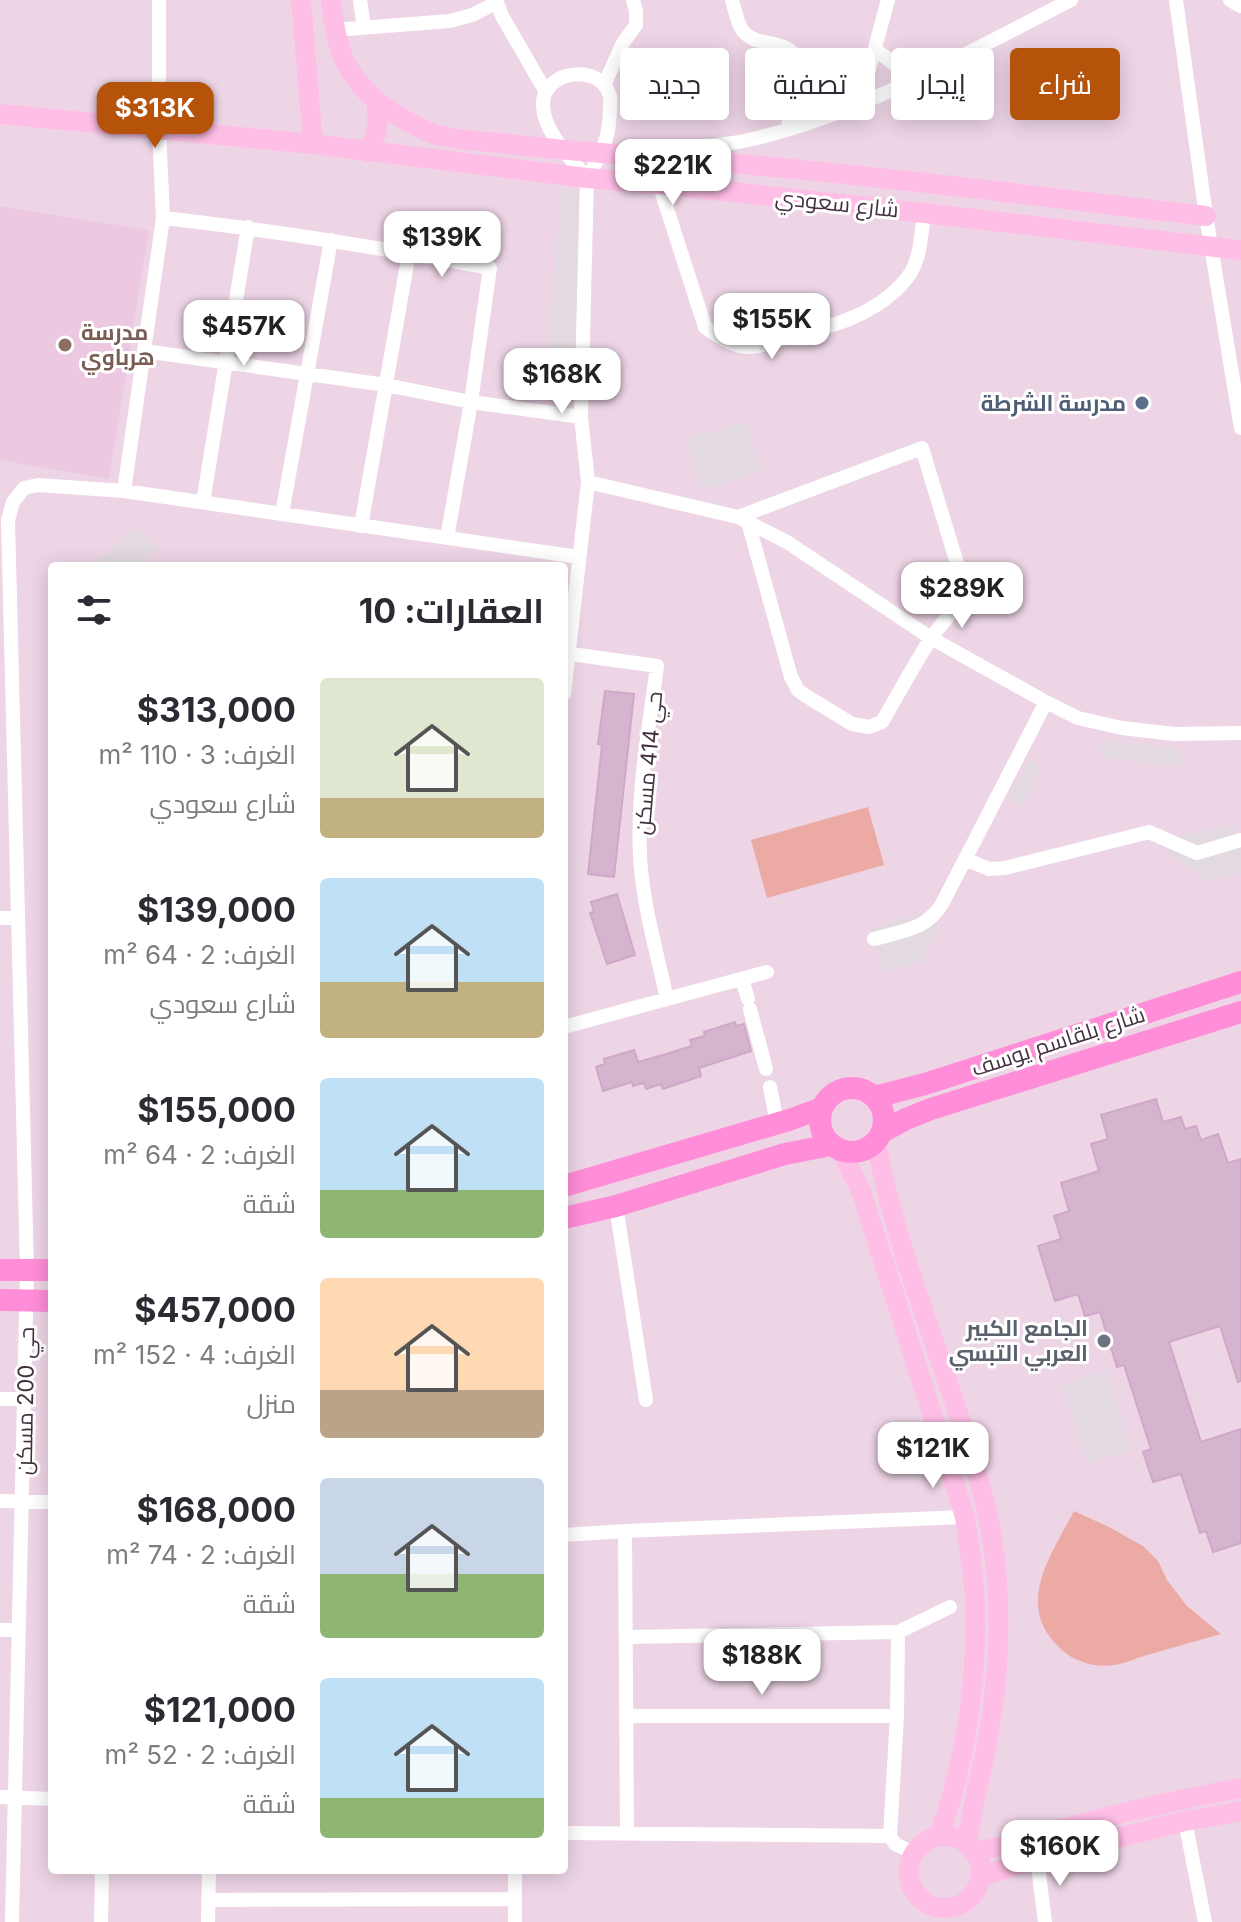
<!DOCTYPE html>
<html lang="ar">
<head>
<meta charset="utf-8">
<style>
  body { margin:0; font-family:Inter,Cairo,sans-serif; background:#f7f7f7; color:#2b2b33; direction:rtl; height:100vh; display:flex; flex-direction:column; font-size:30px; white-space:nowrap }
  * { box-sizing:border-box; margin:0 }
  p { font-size:26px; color:#7c7c81 }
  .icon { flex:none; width:44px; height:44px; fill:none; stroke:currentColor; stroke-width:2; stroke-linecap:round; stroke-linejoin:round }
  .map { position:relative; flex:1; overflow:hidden; direction:ltr }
  .panel { position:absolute; left:48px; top:562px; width:520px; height:1312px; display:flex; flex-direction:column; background:#fff; border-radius:8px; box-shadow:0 4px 20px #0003; direction:rtl }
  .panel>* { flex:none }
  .banner { position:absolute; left:592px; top:48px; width:528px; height:72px; direction:rtl; display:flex; gap:16px }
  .price { position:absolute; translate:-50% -68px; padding:0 18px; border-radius:16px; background:#fff; color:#222; font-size:26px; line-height:52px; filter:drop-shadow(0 2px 4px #0008) }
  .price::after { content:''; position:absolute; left:50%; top:48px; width:24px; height:18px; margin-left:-12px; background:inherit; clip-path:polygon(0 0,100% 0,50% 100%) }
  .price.active { background:#b45309; color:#fff }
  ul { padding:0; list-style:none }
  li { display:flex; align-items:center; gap:24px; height:200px; padding:0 24px }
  li span { display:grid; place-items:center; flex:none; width:224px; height:160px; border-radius:8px; color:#555 }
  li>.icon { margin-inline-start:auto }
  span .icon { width:96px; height:96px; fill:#fffc; stroke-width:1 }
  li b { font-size:34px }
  h2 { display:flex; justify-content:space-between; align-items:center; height:96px; padding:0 24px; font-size:34px }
  .chip { padding:0 28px; border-radius:8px; background:#fff; box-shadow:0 4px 20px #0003; font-size:28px; line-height:72px }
  .chip.active { background:#b45309; color:#fff }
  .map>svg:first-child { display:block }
  .residential { fill:#eed5e6; fill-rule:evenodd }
  .education { fill:#edc9e1 }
  .green { fill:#ecaaa4 }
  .parking { fill:#e2dae0 }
  .building { fill:#d4b5cd; stroke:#d0a8c7; stroke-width:2 }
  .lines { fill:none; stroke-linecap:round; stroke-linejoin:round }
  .street { stroke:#fff; stroke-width:14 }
  .secondary { stroke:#ffbee6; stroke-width:20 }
  .primary { stroke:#ff8dd8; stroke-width:22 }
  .education-dot { fill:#8d6e63; stroke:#fff; stroke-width:3 }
  .service-dot { fill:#5c6f8a; stroke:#fff; stroke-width:3 }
  .worship-dot { fill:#6b7280; stroke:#fff; stroke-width:3 }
  .labels { text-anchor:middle; stroke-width:6; stroke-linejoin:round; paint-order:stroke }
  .street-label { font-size:22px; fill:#44313f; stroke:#fff }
  .education-label { font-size:22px; font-weight:bold; fill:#785e54; stroke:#fff; text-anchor:start }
  .service-label { font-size:22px; font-weight:bold; fill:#4e5e75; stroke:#fff; text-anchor:end }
  .worship-label { font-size:22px; font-weight:bold; fill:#5b616d; stroke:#fff; text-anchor:end }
</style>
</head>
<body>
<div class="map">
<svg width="1241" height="1922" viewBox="0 0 1241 1922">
  <rect width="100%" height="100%" fill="#f2e1ed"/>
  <path class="residential" d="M0,0H1241V1922H0ZM52,566H564V1870H52Z"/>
  <path class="education" d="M0,206L149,230L109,479L0,460Z"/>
  <path class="green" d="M868,807L884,865L767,898L751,840Z
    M1074,1511L1109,1527L1143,1546L1158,1561L1167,1580L1187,1606L1221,1634C1195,1641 1169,1649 1144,1656C1134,1659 1124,1664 1114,1665C1096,1668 1075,1662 1062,1650C1013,1607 1050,1557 1074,1511Z"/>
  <path class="parking" d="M561,189L578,191L576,402L516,393L520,375L548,362Z
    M746,421L761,472L702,490L686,439Z
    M137,526L158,549L139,566H100L96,562Z
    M1099,740L1180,749L1182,765L1159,766L1103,757Z
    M1029,760L1043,766L1022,806L1008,799Z
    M1234,824L1241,854V873L1208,881L1167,853L1178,837Z
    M925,913L940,928L922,961L883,972L870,928Z
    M1107,1371L1131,1450L1088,1463L1063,1384Z"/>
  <path class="building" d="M605,691L634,694L614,877L588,874L601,754L602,744H598Z
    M617,894L635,955L607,964L590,913L594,912L591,902Z
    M735,1022L736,1026L744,1024L751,1051L699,1068L701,1076L663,1089L661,1084L646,1089L644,1083L633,1086L632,1082L603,1091L596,1067L605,1064L604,1059L634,1050L638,1062L663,1055L692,1046L690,1040L705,1036L704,1032Z
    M1156,1099L1163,1122L1181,1117L1185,1129L1196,1126L1201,1140L1218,1134L1228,1163L1241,1159V1381L1238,1382L1220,1326L1169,1342L1201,1442L1241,1429V1543L1213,1552L1206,1531L1200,1533L1181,1474L1153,1482L1143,1452L1151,1449L1124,1365L1117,1367L1100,1312L1085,1316L1078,1294L1055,1301L1038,1246L1061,1239L1054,1216L1069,1211L1061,1183L1099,1171L1091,1144L1108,1139L1101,1115Z"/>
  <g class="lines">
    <path class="street" d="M360,0L364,28
      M496,0L502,16L546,92
      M732,0C735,9 737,24 743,31C759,51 788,33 802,67L787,130
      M1176,0L1206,216L1241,428
      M1230,0L1241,6
      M334,30L450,21L472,15L496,3
      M875,49L914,80
      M604,85L623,43L636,25V11L633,0
      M860,103L888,0
      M651,149C683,147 717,147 748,140C860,115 969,52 1071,0
      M659,184L705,327C718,337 734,348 750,347C762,347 775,341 786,338C830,327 878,315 907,278C921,261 921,234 924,213
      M163,218C273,230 381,248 490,268L471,402L581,417
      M144,351L386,385L471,402L447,538
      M588,482L738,517L787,542L931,638L1046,702L1078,718L1122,728L1174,734L1241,733
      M124,491L163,218L159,129V0
      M203,502L248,227
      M282,514L331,240
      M738,517L922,448L962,580C962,608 944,618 930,640C913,666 898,695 882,722L869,727L852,724L803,694L798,690L791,677L748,522
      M361,526L409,253
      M564,653L657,666C649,728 637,792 640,855C642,902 657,953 667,999L564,1027
      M564,694L588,482L581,417L587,178C602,154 610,137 610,108C610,104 611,100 610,96C601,62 542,70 543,105C543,131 571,159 587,178
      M965,859L989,869L1005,868L1149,832L1197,853L1241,840
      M0,918H18
      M874,939C902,931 926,930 942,904L1046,702
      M742,979L748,999
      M667,999L767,972
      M750,1009L766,1069
      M770,1087L777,1123
      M616,1206L646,1400
      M0,1399H25
      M0,1501L52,1502
      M625,1531L627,1833
      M564,1535L625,1531L965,1517
      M0,1630H18
      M898,1632L897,1716L890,1836L895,1844L914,1853
      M626,1637L898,1632L950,1607
      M627,1716H897
      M0,1797L52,1799
      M1185,1821L1205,1922
      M564,1833L890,1836
      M1037,1858L1045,1922
      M208,1900L515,1899
      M12,1922L27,1270L8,520L13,502L24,488L38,485L124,491L579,557
      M101,1922L102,1870
      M208,1922L209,1870
      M515,1922V1870"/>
    <path class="secondary" d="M301,0L313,144L587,178L659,184L924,213L1241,250
      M331,0C336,55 349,85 397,115C408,122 422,130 434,134C451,140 481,141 500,143C572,152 645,156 718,162C881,176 1043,197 1206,216
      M0,114L313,144
      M367,152C379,133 379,123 376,102
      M876,1142C891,1224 920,1302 947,1380C964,1431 983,1484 992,1538C1002,1600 1000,1669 989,1731C983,1769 971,1806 967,1845
      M841,1151L861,1191L965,1517C969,1545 974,1574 975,1602C978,1679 965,1764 939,1837
      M909 1872a36 36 0 1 1 72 0a36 36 0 1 1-72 0Z
      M974,1852C1015,1845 1055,1831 1095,1820C1143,1807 1192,1797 1241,1788
      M980,1877L1037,1858L1185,1821L1241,1811"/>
    <path class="primary" d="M820 1120a32 32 0 1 1 64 0a32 32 0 1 1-64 0Z
      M875,1097L925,1084L1241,982
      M882,1132L906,1119L931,1109L1241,1012
      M564,1186L789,1120L822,1108
      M564,1218L616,1206L785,1154L831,1145
      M0,1270H52
      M0,1300L52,1301"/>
  </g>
  <circle class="education-dot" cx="65" cy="345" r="8"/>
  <circle class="service-dot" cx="1142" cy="403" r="8"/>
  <circle class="worship-dot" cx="1104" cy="1341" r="8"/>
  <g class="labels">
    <g class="street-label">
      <text transform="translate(837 203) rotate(6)" y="8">شارع سعودي</text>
      <text transform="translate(648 763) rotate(-85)" y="8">حي 414 مسكن</text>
      <text transform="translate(1058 1041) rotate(-18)" y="8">شارع بلقاسم يوسف</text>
      <text transform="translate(25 1401) rotate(-89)" y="8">حي 200 مسكن</text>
    </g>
    <g class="education-label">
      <text x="81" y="340">مدرسة<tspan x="81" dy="25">هرباوي</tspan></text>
    </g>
    <g class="service-label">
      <text x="1126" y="411">مدرسة الشرطة</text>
    </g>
    <g class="worship-label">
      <text x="1088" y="1336">الجامع الكبير<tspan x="1088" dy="25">العربي التبسي</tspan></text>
    </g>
  </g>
</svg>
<b class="price active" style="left:155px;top:150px">$313K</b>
<b class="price" style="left:673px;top:207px">$221K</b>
<b class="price" style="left:442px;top:279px">$139K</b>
<b class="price" style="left:772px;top:361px">$155K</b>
<b class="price" style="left:244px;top:368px">$457K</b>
<b class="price" style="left:562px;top:416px">$168K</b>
<b class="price" style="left:962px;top:630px">$289K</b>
<b class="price" style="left:933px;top:1490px">$121K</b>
<b class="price" style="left:762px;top:1697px">$188K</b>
<b class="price" style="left:1060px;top:1888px">$160K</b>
<div class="banner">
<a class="chip active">شراء</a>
<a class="chip">إيجار</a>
<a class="chip">تصفية</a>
<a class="chip">جديد</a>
</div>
<section class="panel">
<h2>العقارات: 10<svg class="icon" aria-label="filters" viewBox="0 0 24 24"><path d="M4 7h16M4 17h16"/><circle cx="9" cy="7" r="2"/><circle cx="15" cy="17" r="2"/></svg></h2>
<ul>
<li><span style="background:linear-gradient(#dfe7d0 75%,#c2b280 0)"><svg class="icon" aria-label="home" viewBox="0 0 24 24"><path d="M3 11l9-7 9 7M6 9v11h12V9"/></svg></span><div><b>$313,000</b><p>الغرف: 3 · 110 m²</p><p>شارع سعودي</p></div></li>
<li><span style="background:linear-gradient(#bfe0f5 65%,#c2b280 0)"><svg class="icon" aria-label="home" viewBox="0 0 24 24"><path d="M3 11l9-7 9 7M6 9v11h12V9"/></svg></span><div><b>$139,000</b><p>الغرف: 2 · 64 m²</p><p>شارع سعودي</p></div></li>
<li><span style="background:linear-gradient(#bfe0f5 70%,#8fb573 0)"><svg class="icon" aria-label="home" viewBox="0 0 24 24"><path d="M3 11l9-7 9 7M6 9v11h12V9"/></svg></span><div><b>$155,000</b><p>الغرف: 2 · 64 m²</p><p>شقة</p></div></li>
<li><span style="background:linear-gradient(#ffd9b3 70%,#b9a48a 0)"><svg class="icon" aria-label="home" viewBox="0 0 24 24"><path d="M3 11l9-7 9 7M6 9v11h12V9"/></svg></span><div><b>$457,000</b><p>الغرف: 4 · 152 m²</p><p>منزل</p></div></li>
<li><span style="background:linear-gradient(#c9d6e8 60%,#8fb573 0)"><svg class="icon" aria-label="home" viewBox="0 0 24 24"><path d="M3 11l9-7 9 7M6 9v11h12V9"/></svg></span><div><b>$168,000</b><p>الغرف: 2 · 74 m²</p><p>شقة</p></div></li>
<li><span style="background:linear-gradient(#bfe0f5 75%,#8fb573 0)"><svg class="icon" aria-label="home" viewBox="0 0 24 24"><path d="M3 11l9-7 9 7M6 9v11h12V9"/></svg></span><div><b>$121,000</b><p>الغرف: 2 · 52 m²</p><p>شقة</p></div></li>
</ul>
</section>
</div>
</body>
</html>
